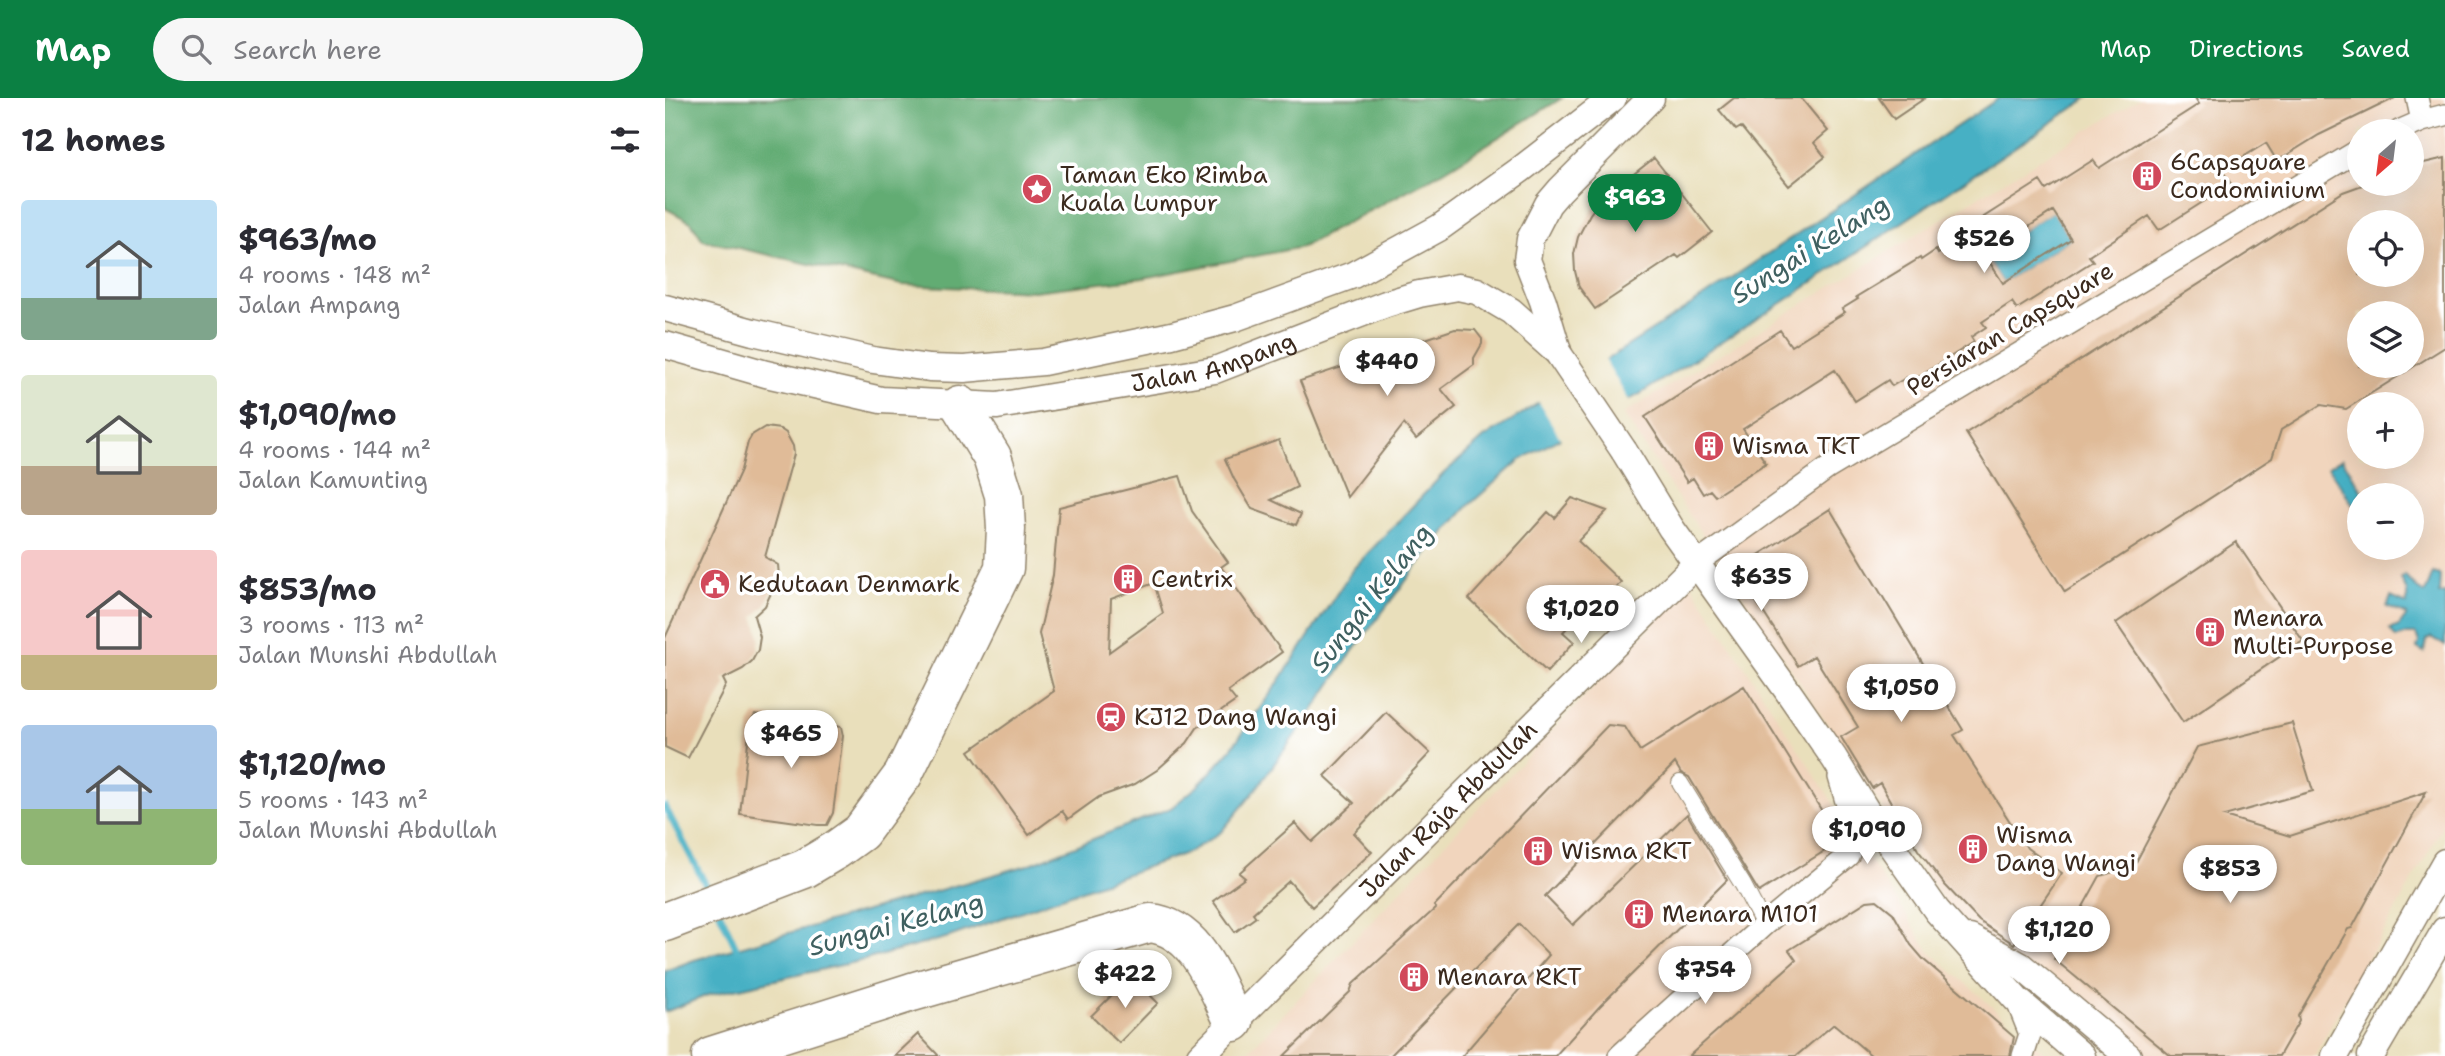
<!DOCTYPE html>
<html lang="en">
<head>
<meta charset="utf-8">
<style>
  body { margin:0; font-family:"Shantell Sans",sans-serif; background:#f7f7f7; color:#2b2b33; height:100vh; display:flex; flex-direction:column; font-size:26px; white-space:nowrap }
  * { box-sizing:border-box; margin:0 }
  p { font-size:23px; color:#7c7c81 }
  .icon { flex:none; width:38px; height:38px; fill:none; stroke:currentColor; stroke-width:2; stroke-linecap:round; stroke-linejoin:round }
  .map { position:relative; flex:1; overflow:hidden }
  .sheet { display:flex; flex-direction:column; background:#fff; width:665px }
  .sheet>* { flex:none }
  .needle { width:46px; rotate:208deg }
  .buttons { position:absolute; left:1682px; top:21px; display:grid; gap:14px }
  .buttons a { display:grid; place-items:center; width:77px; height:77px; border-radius:50%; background:#fff; box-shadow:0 7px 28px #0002; font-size:35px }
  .price { position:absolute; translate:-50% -60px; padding:0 16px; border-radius:24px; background:#fff; color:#222; font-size:23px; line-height:46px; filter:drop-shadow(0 2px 4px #0008) }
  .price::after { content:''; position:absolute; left:50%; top:42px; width:21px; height:16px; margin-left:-10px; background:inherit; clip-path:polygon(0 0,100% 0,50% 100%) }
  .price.selected { background:#0b8043; color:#fff }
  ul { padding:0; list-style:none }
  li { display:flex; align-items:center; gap:21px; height:175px; padding:0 21px }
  li span { display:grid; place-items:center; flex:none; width:196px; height:140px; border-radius:7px; color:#555 }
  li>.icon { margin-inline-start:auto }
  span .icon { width:84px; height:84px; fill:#fffc; stroke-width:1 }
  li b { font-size:30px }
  h2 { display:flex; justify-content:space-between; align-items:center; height:84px; padding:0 21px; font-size:30px }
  header { display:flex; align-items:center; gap:42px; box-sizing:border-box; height:98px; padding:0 35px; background:#0b8043; color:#fff }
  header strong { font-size:33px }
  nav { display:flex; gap:38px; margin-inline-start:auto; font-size:24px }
  .search { width:490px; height:63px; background:#f7f7f7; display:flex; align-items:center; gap:18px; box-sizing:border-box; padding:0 24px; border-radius:38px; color:#7c7c81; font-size:26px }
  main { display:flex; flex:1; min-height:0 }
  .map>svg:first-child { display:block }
  .built { fill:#f1d5bd; fill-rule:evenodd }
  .forest { fill:#62ac73; stroke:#4e6b48; stroke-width:2 }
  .water { fill:#46b0c4; stroke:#406d71; stroke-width:2 }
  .pier { fill:#e9dfbb }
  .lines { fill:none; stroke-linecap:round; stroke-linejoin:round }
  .stream { stroke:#46b0c4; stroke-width:7 }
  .building { fill:#e0bb98; fill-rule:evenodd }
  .pedestrian-casing { stroke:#92846c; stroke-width:18 }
  .minor-casing { stroke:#92846c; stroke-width:24 }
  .tertiary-casing { stroke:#92846c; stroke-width:29 }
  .motorway-casing { stroke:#92846c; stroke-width:41 }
  .pedestrian { stroke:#fff; stroke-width:16 }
  .minor { stroke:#fff; stroke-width:21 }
  .tertiary { stroke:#fff; stroke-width:26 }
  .motorway { stroke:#fff; stroke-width:38 }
  .tertiary-bridge-casing { stroke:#92846c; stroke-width:29; stroke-linecap:butt }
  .tertiary-bridge { stroke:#fff; stroke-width:26 }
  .labels { text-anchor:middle; stroke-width:7; stroke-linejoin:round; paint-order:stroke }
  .poi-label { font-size:24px; fill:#3b2a1e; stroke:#fff; text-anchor:start }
  .street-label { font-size:24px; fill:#3b2a1e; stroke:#fff }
  .water-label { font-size:26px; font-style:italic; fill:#3f6060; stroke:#fff }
</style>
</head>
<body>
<header>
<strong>Map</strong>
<div class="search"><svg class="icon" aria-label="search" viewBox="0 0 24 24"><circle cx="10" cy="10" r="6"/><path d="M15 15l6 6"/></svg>Search here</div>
<nav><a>Map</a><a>Directions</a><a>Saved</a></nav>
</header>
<main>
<section class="sheet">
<h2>12 homes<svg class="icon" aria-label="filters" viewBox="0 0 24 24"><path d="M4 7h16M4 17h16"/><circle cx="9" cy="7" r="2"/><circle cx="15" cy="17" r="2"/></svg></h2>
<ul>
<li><span style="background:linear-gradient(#bfe0f5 70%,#7fa58c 0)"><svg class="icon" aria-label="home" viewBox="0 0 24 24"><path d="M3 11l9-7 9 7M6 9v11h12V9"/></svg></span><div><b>$963/mo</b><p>4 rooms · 148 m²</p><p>Jalan Ampang</p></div></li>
<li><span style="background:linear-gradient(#dfe7d0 65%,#b9a48a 0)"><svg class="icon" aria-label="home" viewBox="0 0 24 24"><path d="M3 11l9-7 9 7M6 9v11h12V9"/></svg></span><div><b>$1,090/mo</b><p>4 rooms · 144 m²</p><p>Jalan Kamunting</p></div></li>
<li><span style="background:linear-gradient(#f6c9c9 75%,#c2b280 0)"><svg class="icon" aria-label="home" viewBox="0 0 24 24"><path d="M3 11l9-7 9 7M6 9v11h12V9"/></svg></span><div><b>$853/mo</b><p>3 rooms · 113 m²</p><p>Jalan Munshi Abdullah</p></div></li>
<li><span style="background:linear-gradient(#a9c7e8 60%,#8fb573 0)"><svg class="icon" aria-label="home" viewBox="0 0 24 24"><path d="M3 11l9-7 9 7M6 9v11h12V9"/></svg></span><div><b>$1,120/mo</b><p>5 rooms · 143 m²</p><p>Jalan Munshi Abdullah</p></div></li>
</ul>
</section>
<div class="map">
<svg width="1780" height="958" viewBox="0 0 1780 958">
  <rect width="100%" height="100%" fill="#fff"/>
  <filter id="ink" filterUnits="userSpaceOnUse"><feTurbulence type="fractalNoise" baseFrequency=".0143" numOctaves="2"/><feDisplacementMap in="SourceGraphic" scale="14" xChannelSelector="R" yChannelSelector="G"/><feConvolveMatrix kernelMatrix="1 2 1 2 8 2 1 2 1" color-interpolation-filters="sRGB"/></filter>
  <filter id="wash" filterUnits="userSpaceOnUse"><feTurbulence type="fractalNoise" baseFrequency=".00686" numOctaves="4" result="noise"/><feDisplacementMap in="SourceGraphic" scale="28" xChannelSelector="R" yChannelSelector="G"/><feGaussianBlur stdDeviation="1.57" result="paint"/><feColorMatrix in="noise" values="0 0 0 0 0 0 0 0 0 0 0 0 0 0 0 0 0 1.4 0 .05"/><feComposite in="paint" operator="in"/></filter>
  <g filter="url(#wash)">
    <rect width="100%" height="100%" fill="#e9dfbb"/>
    <path class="built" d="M1475,0H1780V724L1649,958H1475L1289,819L958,316ZM1694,33H1746V86H1694ZM1694,124H1746V177H1694ZM1694,215H1746V268H1694ZM1694,306H1746V359H1694ZM1694,397H1746V450H1694Z
      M1026,486L1265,854L1383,958H579Z"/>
    <path class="forest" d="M0,0H897L779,73L637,149L478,180L369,193L237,187L38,142L26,124L0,110Z"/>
    <path class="water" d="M1334,0H1423L1120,203L975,296L854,363L804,407L765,451L688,553L649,611L586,698L556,734L524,754L284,839L199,862L43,897L0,914V873L29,862L363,767L506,710L533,688L563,655L615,582L688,471L778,376L819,340L1028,206Z
      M1388,113L1406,141L1338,185L1320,157Z
      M1677,361L1700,397H1694V416L1663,369Z
      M1768,475L1775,477L1774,496L1780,495V548L1766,539L1762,542L1759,554L1752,550L1754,544L1751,536H1741L1731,540L1725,532L1734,528L1742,517L1722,509L1726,499L1742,506V494L1736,480L1740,477L1752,490L1760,495Z"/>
    <path class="pier" d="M938,258L965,305L897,343L872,301Z"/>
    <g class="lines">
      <path class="stream" d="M0,709L45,795
        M55,815L75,858"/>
    </g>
    <g id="blocks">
      <path class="building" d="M1069,0H1136L1163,33L1149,45L1160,59L1124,88L1076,29L1071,32L1054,12Z
        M1214,0H1260L1229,21Z
        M1530,0H1730L1654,37L1612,63L1601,45L1557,72L1566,86L1494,132L1484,118L1424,158L1428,163L1352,211L1347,204L1317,224L1321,229L1306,239L1309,244L1245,284L1242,279L1227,288L1223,282L1190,303L1170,272L1078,331L1101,365L1050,398L1045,392L1038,396L1028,380L1022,384L980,319L1115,232L1126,248L1180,214L1177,211L1193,201L1191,199L1255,160L1256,162L1271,152L1273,156L1304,137L1300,131L1375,83L1381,92L1428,62L1434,70L1534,6ZM1388,113L1406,141L1338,185L1320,157Z
        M989,60L1047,134L1014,160L1011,157L930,211L914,189L910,173L909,156L913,139L925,116L935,103Z
        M1780,60V249L1681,311L1656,307L1616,332L1607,360L1400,494L1301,335L1678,94L1700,86H1746V68ZM1694,124H1746V177H1694ZM1694,215H1746V268H1694Z
        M790,231L810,232L817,241V246L809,260V267L776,291L791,309L751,341L739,326L682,399L635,283Z
        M100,329L115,331L121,335L128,348L129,356L100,459L113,467L114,478L100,508L89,518L95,539L93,552L87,563L78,571L58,581L61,587L23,660L0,649V540L76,372L83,344L87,337Z
        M614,342L632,389L606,402L636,416L631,427L587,411L569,381L560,361Z
        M515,378L527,413L563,464L556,469L617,554L563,593L571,603L532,630L522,645L492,672L470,686L434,699L403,721L397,713L364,737L304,653L389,593L374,536L388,477L394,409ZM489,485L498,515L444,554L446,501Z
        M907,400L942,413L913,443L956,484L936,506L930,500L898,534L909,544L882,574L804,501L883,414L890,420Z
        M1165,411L1298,632L1289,637L1362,750L1397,775L1349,846L1314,823L1280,787L1253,752L1215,685L1207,690L1176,639L1193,629L1149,558L1133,568L1089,500L1107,487L1089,460Z
        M1571,444L1638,543L1518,624L1451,525Z
        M1079,588L1175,742L1174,744L1094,794L1024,679L1016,675L1010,665L880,798L908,827L1022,716L1062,782L935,908L890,958H797L884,857L854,826L725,958H619L685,894L688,886L771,810L769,808L943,627L960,629L975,653Z
        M721,614L765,655L689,735L707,754L647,809L624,783L588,815L591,819L570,834L548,803L580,780L574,775L630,725L647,744L689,705L660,678Z
        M90,617L176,629L178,638L168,715L162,727H153L75,716L85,625Z
        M1627,625L1648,693L1559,718L1625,738L1761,694L1687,830L1683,831L1633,918L1634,923L1614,958H1506L1389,861L1435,778L1469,768L1532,649Z
        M1212,802L1228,815L1246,847L1259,862L1349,939L1345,958H1207L1169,926L1131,958H1024L1131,862L1124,852L1202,803Z
        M466,878L493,905L454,945L426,918Z
        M253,936L274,958H230Z"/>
    </g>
  </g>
  <g filter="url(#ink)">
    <use href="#blocks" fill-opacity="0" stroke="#92846c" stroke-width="2"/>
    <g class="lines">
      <g class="pedestrian-casing">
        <path id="pedestrian" d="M1015,685L1078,787L1099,827"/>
      </g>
      <g class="minor-casing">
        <path id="minor" d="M1752,0L1757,23
          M1734,33L1757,23L1780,17
          M1031,466L1162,371L1694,52
          M1351,901L1365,936L1358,958
          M954,958L1099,827L1183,758L1191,738L1174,679"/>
      </g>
      <g class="tertiary-casing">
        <g id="tertiary">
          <path d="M0,210L88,234L208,262L264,270L299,271L378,264L507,237L570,220L688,177L774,130L855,72L948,0"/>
          <path id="s1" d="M0,247L101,276L216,302L332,308L550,272L721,206L754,196L793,189L812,193L846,213L893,255"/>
          <path d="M893,253L878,203L862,162L865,141L883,106L895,92L986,0"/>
          <path d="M959,353L1006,430L1122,592L1169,660L1201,712L1272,813L1351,901L1417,958"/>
          <path d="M1305,840L1356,868L1463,958"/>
          <path id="s2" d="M535,958L1031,466"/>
          <path d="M1670,958L1780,764"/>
          <path d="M1706,958L1780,832"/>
        </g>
      </g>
      <g class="motorway-casing">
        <path id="motorway" d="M0,824L139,771L171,752L196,734L238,677L339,470L341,431L339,397L327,359L295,307
          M46,958L247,894L485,825C533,830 550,887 569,924"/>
      </g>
      <use href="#pedestrian" class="pedestrian"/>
      <use href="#minor" class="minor"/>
      <use href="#tertiary" class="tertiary"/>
      <use href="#motorway" class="motorway"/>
      <g class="tertiary-bridge-casing">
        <path id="tertiary-bridge" d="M893,255L959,353"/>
      </g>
      <use href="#tertiary-bridge" class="tertiary-bridge"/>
    </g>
  </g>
  <defs>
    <g id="building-disc" transform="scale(1.575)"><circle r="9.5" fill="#d1495b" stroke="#fff"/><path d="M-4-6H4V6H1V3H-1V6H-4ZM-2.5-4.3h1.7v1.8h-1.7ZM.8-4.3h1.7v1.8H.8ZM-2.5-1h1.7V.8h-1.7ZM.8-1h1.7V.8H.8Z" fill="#fff"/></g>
    <g id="sight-disc" transform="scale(1.575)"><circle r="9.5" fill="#d1495b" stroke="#fff"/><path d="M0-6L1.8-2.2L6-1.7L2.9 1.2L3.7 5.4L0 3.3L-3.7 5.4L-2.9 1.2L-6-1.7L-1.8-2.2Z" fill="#fff"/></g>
    <g id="civic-disc" transform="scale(1.575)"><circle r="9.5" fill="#d1495b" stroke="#fff"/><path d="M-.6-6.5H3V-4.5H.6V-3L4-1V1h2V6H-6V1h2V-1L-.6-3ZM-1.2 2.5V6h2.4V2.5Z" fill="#fff"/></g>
    <g id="station-disc" transform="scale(1.575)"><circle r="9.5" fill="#d1495b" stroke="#fff"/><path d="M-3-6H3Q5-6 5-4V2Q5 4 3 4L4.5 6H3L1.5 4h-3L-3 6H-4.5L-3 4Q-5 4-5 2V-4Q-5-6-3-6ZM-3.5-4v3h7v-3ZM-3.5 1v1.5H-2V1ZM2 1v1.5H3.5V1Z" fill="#fff"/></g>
  </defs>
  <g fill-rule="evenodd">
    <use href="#building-disc" x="1482" y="78"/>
    <use href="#sight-disc" x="372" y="91"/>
    <use href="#building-disc" x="1044" y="348"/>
    <use href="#building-disc" x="463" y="481"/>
    <use href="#civic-disc" x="50" y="486"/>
    <use href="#building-disc" x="1545" y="534"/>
    <use href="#station-disc" x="446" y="619"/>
    <use href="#building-disc" x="1308" y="751"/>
    <use href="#building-disc" x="873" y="753"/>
    <use href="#building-disc" x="974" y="816"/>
    <use href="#building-disc" x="749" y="879"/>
  </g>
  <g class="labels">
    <g class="poi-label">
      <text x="1505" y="72">6Capsquare<tspan x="1505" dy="28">Condominium</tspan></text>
      <text x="395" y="85">Taman Eko Rimba<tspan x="395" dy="28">Kuala Lumpur</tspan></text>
      <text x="1067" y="356">Wisma TKT</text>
      <text x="486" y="489">Centrix</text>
      <text x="73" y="494">Kedutaan Denmark</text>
      <text x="1568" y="528">Menara<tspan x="1568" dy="28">Multi-Purpose</tspan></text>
      <text x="469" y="627">KJ12 Dang Wangi</text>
      <text x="1331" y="745">Wisma<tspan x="1331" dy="28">Dang Wangi</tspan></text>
      <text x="896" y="761">Wisma RKT</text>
      <text x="997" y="824">Menara M101</text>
      <text x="772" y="887">Menara RKT</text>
    </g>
    <g class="street-label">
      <text transform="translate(1345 231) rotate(-31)" y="8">Persiaran Capsquare</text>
      <text dy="8" stroke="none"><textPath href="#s1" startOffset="560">Jalan Ampang</textPath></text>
      <text dy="8" stroke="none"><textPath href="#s2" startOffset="350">Jalan Raja Abdullah</textPath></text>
    </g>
    <g class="water-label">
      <text transform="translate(1145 151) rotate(-32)" y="9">Sungai Kelang</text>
      <text transform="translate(706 500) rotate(-52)" y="9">Sungai Kelang</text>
      <text transform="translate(231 826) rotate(-15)" y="9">Sungai Kelang</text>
    </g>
  </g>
</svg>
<div class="buttons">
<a><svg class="needle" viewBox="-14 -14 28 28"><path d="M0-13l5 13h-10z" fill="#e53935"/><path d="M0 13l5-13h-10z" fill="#7c7c81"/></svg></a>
<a><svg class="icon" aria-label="locate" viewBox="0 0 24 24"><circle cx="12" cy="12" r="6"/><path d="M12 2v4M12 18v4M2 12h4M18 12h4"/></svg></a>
<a><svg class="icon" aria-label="layers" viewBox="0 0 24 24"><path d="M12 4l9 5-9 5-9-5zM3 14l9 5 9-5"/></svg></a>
<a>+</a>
<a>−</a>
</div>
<b class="price selected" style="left:970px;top:136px">$963</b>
<b class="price" style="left:1319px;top:177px">$526</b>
<b class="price" style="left:722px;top:300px">$440</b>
<b class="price" style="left:1096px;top:515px">$635</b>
<b class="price" style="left:916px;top:547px">$1,020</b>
<b class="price" style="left:1236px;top:626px">$1,050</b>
<b class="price" style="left:126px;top:672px">$465</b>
<b class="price" style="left:1202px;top:768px">$1,090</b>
<b class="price" style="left:1565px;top:807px">$853</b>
<b class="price" style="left:1394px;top:868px">$1,120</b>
<b class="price" style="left:1040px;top:908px">$754</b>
<b class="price" style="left:460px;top:912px">$422</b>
</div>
</main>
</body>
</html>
